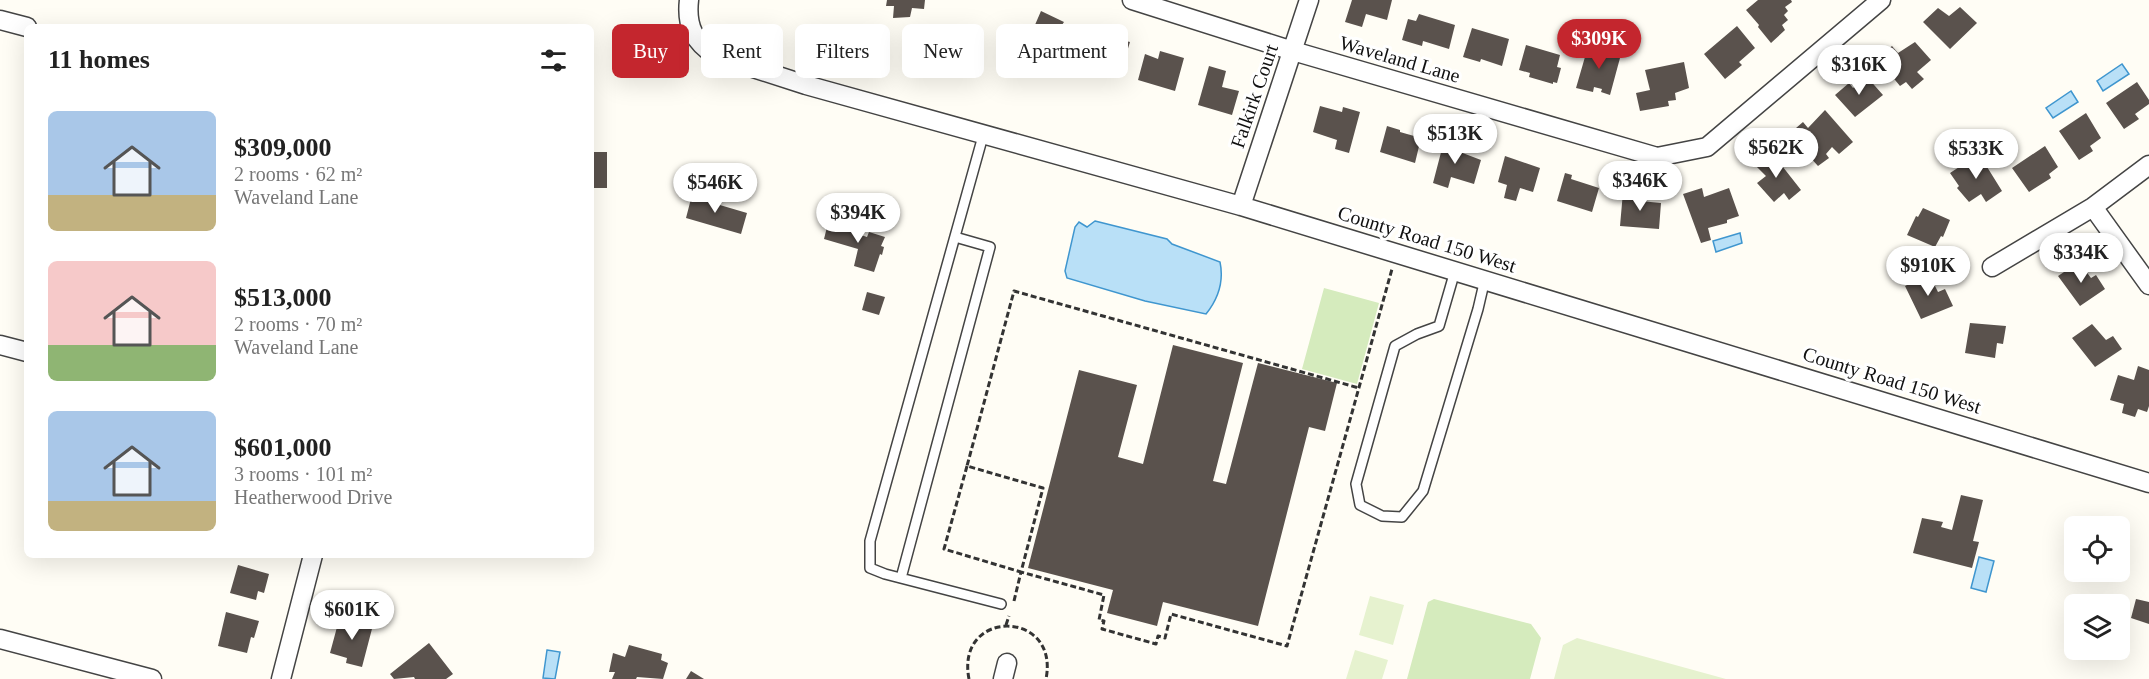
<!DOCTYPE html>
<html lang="en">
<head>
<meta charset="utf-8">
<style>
  body { margin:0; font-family:Georgia,serif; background:#f2f2f2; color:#222; height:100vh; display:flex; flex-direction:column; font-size:22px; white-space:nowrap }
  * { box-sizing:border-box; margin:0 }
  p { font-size:20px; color:#767676 }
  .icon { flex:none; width:33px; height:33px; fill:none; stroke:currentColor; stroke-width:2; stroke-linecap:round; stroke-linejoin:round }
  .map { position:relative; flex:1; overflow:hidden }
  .details { position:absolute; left:24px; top:24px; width:570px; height:534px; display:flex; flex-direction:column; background:#fff; border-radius:9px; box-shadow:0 6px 24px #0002 }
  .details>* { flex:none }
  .top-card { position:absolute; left:612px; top:24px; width:570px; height:54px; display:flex; gap:12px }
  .buttons { position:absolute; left:2064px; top:516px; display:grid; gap:12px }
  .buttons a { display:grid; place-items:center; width:66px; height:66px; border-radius:9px; background:#fff; box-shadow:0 6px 24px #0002; font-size:30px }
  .price { position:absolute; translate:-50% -51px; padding:0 14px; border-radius:21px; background:#fff; color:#222; font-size:20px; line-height:39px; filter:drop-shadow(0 2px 3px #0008) }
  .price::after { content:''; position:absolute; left:50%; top:36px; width:18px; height:14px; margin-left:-9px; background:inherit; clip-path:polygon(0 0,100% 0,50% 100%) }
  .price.current { background:#c4262e; color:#fff }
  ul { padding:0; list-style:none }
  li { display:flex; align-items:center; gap:18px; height:150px; padding:0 24px }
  li span { display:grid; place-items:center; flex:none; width:168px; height:120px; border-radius:9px; color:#555 }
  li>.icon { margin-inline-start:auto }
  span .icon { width:72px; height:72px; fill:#fffc; stroke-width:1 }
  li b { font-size:26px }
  h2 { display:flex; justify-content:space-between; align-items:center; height:72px; padding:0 24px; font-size:26px }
  .pill { padding:0 21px; border-radius:9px; background:#fff; box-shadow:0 6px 24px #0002; font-size:21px; line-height:54px }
  .pill.current { background:#c4262e; color:#fff }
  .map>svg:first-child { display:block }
  .green { fill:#d5ebbd }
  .pitch { fill:#e6f2cf }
  .water { fill:#b9e0f7; stroke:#3f96cf; stroke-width:1.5 }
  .building { fill:#5a524d }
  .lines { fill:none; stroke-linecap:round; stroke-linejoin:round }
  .lane-casing { stroke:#444; stroke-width:12 }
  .street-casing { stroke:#444; stroke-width:21 }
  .path { stroke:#333; stroke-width:3; stroke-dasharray:6 3; stroke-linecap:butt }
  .lane { stroke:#fff; stroke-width:9 }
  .street { stroke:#fff; stroke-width:18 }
  .labels { text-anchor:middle; stroke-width:6; stroke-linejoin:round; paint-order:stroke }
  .street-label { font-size:20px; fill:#111; stroke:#fff }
</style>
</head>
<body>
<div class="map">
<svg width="2149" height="679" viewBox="0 0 2149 679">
  <rect width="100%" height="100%" fill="#fffdf5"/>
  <path class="green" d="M1324,288L1379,303L1357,384L1302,369Z
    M1434,599L1531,624L1541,638L1530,679H1407L1428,602Z"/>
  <path class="pitch" d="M1370,596L1404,605L1393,645L1359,635Z
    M1577,638L1726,679H1554L1563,645Z
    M1355,650L1388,660L1382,679H1346Z"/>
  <path class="water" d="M2122,64L2129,74L2103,91L2097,81Z
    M2071,91L2078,102L2053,118L2046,108Z
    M1095,221L1167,239L1172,244L1220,262C1224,281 1218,299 1206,314L1145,301L1067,278L1065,271L1075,227L1079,222L1087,227Z
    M1740,233L1742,243L1716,252L1713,241Z
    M1979,557L1994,561L1986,592L1971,588Z
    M547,650L560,652L555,679L543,678Z"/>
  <path class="building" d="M887,0H925L924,9L912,8L910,17L893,18L894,6H886Z
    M1352,0H1392L1387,20L1366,14L1362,27L1345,22Z
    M1758,0H1791L1792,2L1785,7L1788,11L1784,15L1788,20L1782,25L1785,30L1771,43L1758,27L1759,25L1746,10Z
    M1960,7L1977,23L1950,49L1923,22L1938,8L1949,16Z
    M1041,11L1064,22L1062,25L1073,30L1056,64L1025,48Z
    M1419,14L1455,25L1449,49L1423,41L1422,46L1402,40L1408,19L1416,21Z
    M1737,26L1755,48L1739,62L1742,65L1725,79L1704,54Z
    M1472,28L1509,39L1502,66L1481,59L1480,62L1463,57Z
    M1090,35L1121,44L1122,40L1130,42L1121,71L1083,59Z
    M1915,42L1931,60L1917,72L1924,79L1912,89L1906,82L1900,86L1877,58L1892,46L1898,53Z
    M1598,43L1612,47L1609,56L1620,58L1610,95L1601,92L1602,89L1594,87L1593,92L1576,88L1587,50L1596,52Z
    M1526,45L1560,55L1557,67L1561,68L1557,83L1553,82V84L1529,77L1530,73L1519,70Z
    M1160,51L1184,58L1175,91L1138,80L1145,54L1158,59Z
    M1684,62L1689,88L1675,93L1676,100L1668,101L1669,106L1640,111L1636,93L1650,90L1645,70Z
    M1209,66L1226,71L1222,87L1239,91L1232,115L1198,105Z
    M1867,77L1883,95L1855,117L1835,95L1849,83L1853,88Z
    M2137,82L2149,100V104L2135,114L2139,119L2124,129L2106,103Z
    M1320,106L1342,112L1343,107L1360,112L1349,153L1335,149L1337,140L1313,132Z
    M1825,110L1853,142L1839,154L1832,147L1826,154L1829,158L1818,166L1789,134L1803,122L1808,128Z
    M2086,113L2101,138L2090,146L2093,151L2079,160L2059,131Z
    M1387,126L1400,130V132L1421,138L1415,163L1380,152Z
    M1445,137L1463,142L1460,152L1481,160L1474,184L1451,177L1448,188L1433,183Z
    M2045,146L2058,167L2049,174L2051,178L2029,192L2012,168Z
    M591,152H607V188H591Z
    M1771,152L1801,190L1789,200L1784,193L1774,202L1757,183L1766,176L1755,165Z
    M1979,154L2002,191L1986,202L1981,194L1969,202L1957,188L1959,186L1950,173Z
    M1505,156L1540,168L1533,192L1520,188L1516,201L1504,198L1507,185L1498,182Z
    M1565,173L1572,175L1571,179L1599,188L1592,212L1557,201Z
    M1702,188L1704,197L1729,188L1739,216L1727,220V223L1708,228L1711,240L1701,243L1683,194Z
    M693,191L714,198L713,203L747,213L741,234L686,218Z
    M1623,192L1640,194V201L1661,203L1659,229L1620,226Z
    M1923,208L1950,220L1943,237L1941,236L1935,247L1907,235L1916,216L1918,217Z
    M849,218L861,222L858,234L867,237L869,232L885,237L881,246L884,247L882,255L880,254L874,272L854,266L858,249L824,239L827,227L838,230L840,222L847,225Z
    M2079,262L2091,278L2096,275L2105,289L2080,306L2058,276Z
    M1929,274L1938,292L1945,289L1953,306L1921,319L1905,286Z
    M867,292L885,297L879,315L862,310Z
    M1970,323L2006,326L2003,344L1997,343L1995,358L1965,353Z
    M2092,324L2106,340L2113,336L2122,349L2095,367L2072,338Z
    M1173,345L1243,363L1213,481L1226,484L1258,363L1337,383L1325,431L1309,427L1258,626L1163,602L1157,626L1107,613L1113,590L1028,568L1079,370L1137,385L1118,457L1143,464Z
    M2138,366L2149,370V406L2147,412L2138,409L2135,417L2122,413L2124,404L2110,400L2118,375L2134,380Z
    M1961,495L1983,500L1973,541L1979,542L1972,568L1913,553L1922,518L1943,522L1941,527L1952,530Z
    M238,565L269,574L264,593L258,591L256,600L230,593Z
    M2136,599L2149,602V624L2131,618Z
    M226,612L259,621L254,638L251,637L247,653L218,646Z
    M340,616L373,625L362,667L346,663L347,658L330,653Z
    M429,643L453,674L446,679H415L414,677L394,679L390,674Z
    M629,645L662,654L661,660L668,663L663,679L637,677L636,679H612L615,672H609L613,653L625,657Z
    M691,671L704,679H686Z"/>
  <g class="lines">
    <g class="lane-casing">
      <path id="lane" d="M983,136L870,541V568L885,574L1001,604
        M1455,271L1439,326L1417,334L1395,346L1356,484L1360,505L1382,516L1402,517L1423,491L1478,309L1485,279
        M901,578L990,247L955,237"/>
    </g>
    <g class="street-casing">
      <path id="street" d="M689,0C686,26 694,42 716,56L806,85L1241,206L2149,483
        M1132,0L1293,51L1657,157L1707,147L1881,0
        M0,20L27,27
        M1241,206L1309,0
        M2093,207L2149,285
        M1992,267L2093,207L2149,165
        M0,345L27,352
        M0,639L152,679
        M281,679L313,555
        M1003,679L1007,663"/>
    </g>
    <path class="path" d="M967,466L944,549L1021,572L1043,488L967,466L1014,291L1359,388
      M1014,601L1021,572L1104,595L1099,620L1104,621L1102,629L1156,644L1158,636L1165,638L1171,614L1287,646L1392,269
      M1006,625L1009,616
      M969,679C955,608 1060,609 1046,679"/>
    <use href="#lane" class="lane"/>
    <use href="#street" class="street"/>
  </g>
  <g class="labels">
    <g class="street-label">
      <text transform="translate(1400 59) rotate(16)" y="7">Waveland Lane</text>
      <text transform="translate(1254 96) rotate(-71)" y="7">Falkirk Court</text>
      <text transform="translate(1427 239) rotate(17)" y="7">County Road 150 West</text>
      <text transform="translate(1892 380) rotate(17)" y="7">County Road 150 West</text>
    </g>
  </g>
</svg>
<div class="buttons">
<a><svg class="icon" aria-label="locate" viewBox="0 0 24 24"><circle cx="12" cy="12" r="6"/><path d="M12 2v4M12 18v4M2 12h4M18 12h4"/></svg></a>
<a><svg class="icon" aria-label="layers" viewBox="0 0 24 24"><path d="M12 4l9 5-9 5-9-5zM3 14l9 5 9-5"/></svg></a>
</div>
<b class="price current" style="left:1599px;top:70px">$309K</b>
<b class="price" style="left:1859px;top:96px">$316K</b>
<b class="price" style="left:1455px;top:165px">$513K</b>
<b class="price" style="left:1776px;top:179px">$562K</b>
<b class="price" style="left:1976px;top:180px">$533K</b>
<b class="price" style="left:1640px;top:212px">$346K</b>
<b class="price" style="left:715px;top:214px">$546K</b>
<b class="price" style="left:858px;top:244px">$394K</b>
<b class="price" style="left:2081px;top:284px">$334K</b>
<b class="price" style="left:1928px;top:297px">$910K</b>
<b class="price" style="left:352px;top:641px">$601K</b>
<div class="top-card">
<a class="pill current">Buy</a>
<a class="pill">Rent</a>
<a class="pill">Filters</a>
<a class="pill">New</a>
<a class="pill">Apartment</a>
</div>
<section class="details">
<h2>11 homes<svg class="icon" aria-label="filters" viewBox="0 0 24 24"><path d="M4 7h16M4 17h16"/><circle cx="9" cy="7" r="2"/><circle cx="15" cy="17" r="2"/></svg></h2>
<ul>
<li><span style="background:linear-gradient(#a9c7e8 70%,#c2b280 0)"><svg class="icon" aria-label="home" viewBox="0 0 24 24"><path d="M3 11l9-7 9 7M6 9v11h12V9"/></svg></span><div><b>$309,000</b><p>2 rooms · 62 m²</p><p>Waveland Lane</p></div></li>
<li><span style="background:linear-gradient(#f6c9c9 70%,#8fb573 0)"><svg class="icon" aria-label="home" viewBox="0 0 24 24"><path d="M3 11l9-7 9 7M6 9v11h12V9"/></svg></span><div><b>$513,000</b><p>2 rooms · 70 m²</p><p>Waveland Lane</p></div></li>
<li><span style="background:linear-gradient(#a9c7e8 75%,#c2b280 0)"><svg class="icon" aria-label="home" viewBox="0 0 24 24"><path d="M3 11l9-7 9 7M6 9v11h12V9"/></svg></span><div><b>$601,000</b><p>3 rooms · 101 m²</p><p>Heatherwood Drive</p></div></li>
</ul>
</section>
</div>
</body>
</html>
